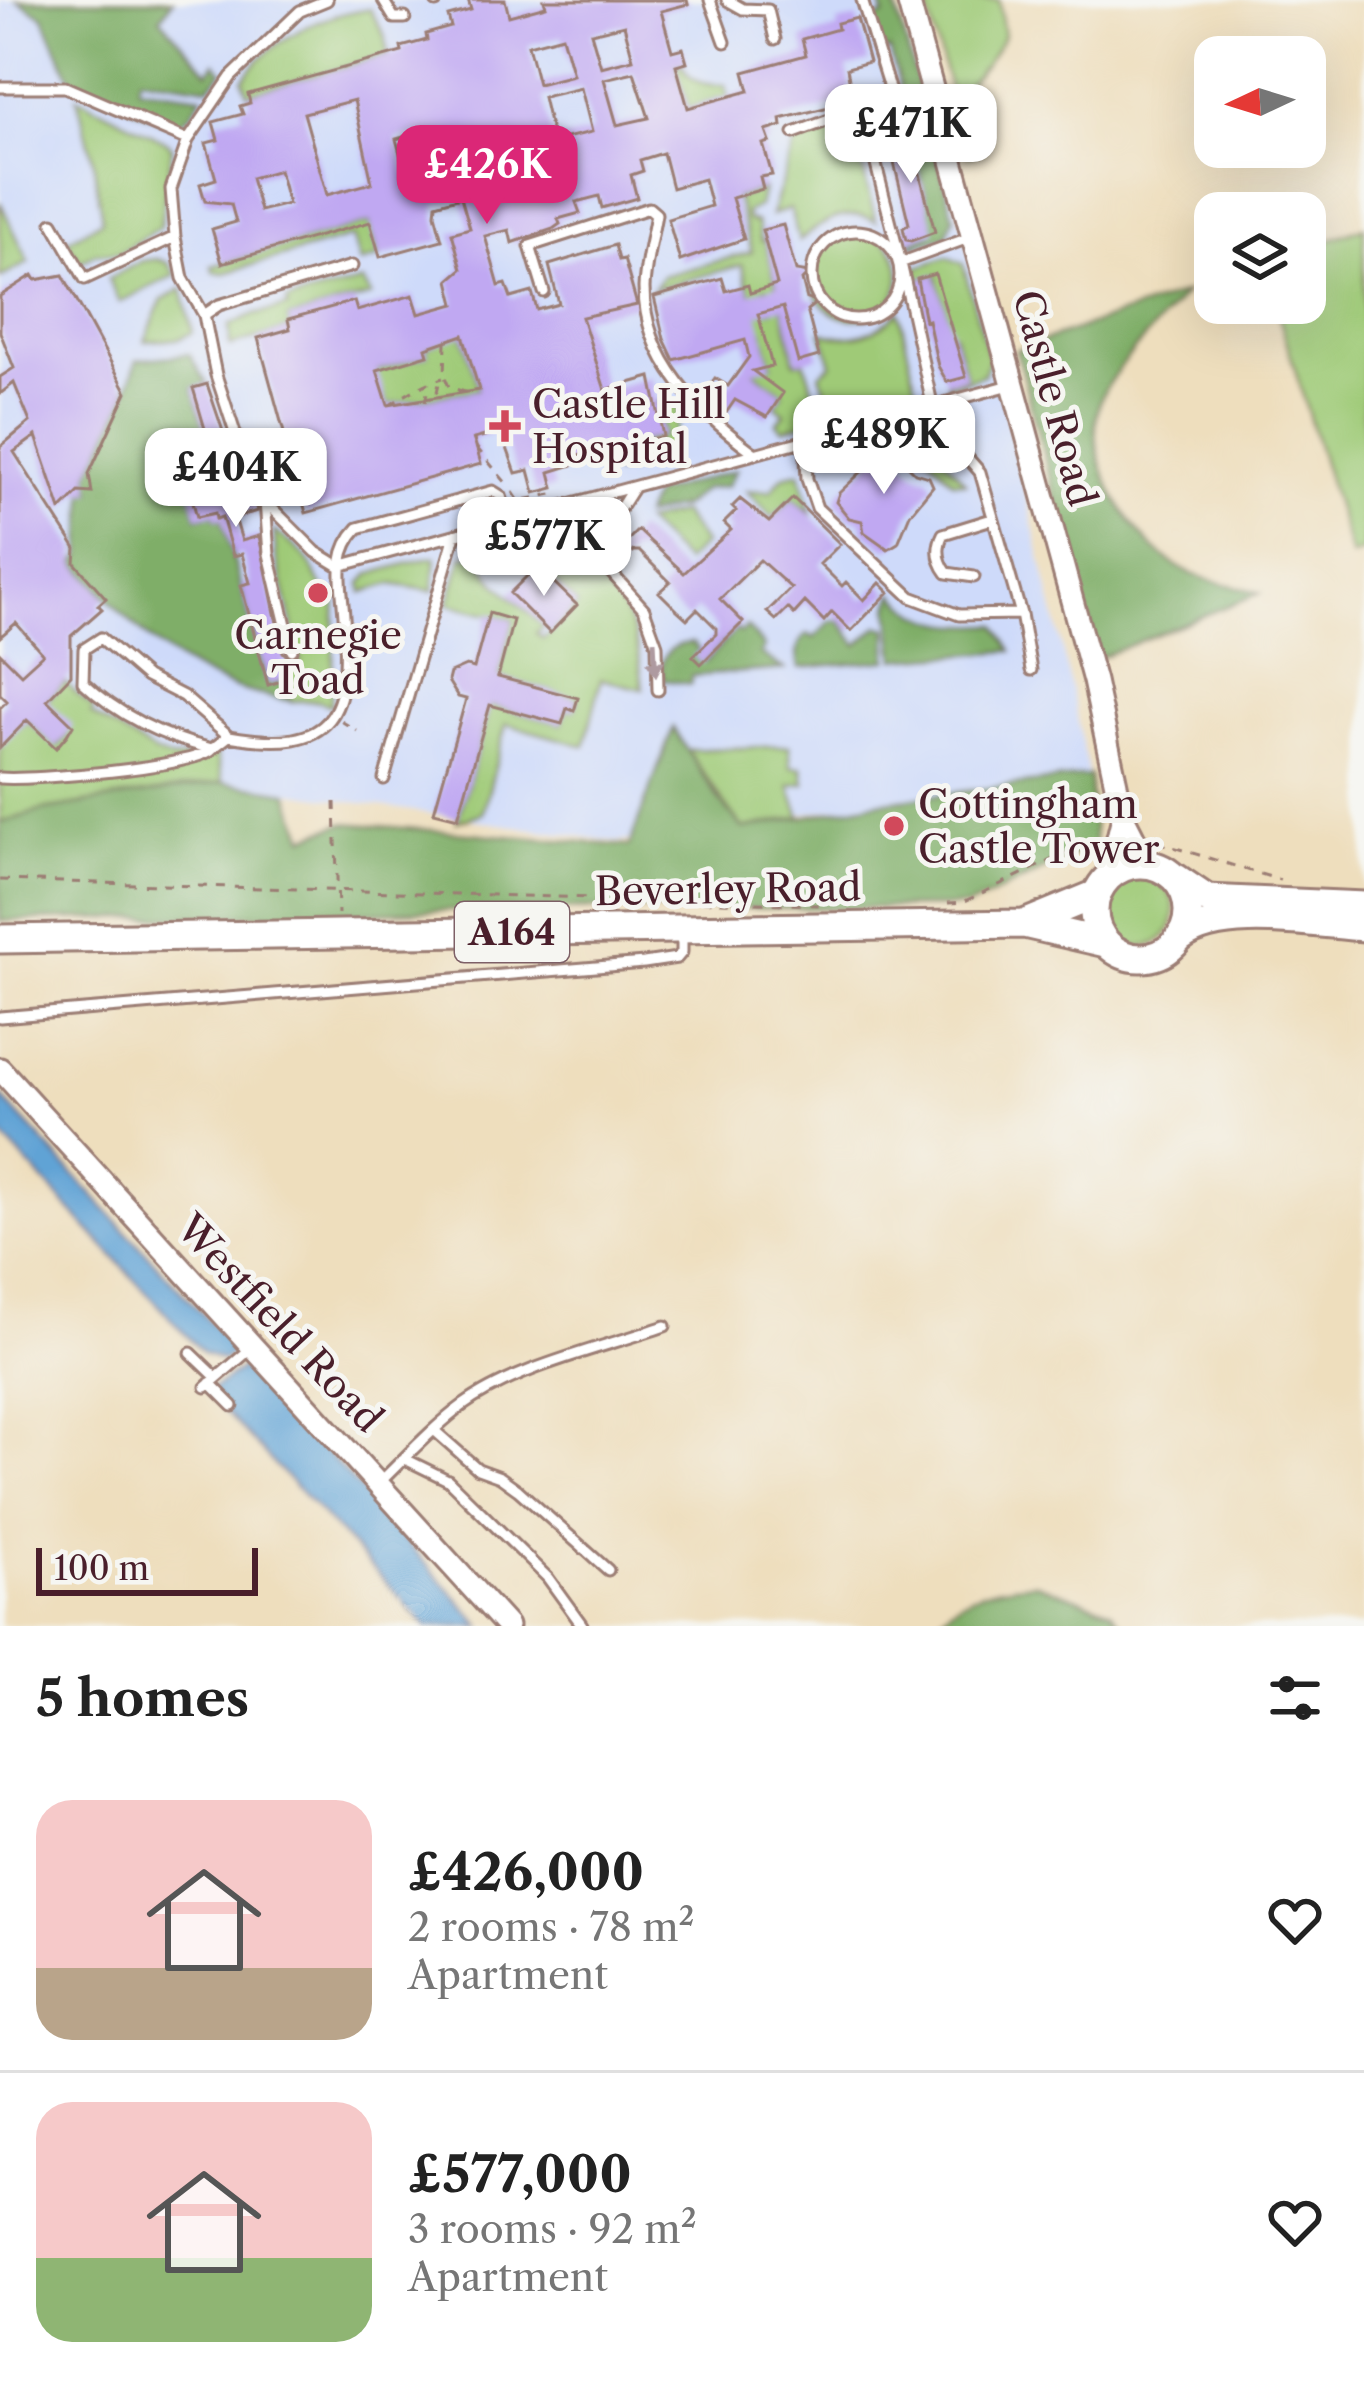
<!DOCTYPE html>
<html lang="en">
<head>
<meta charset="utf-8">
<style>
  body { margin:0; font-family:"Libre Caslon Text",serif; background:#f2f2f2; color:#222; height:100vh; display:flex; flex-direction:column; font-size:45px; white-space:nowrap }
  * { box-sizing:border-box; margin:0 }
  p { font-size:39px; color:#767676 }
  .icon { flex:none; width:66px; height:66px; fill:none; stroke:currentColor; stroke-width:2; stroke-linecap:round; stroke-linejoin:round }
  .map { position:relative; height:1626px; overflow:hidden }
  .panel { display:flex; flex-direction:column; background:#fff; flex:1 }
  .panel>* { flex:none }
  .needle { width:78px; rotate:266deg }
  .controls { position:absolute; left:1194px; top:36px; display:grid; gap:24px }
  .controls a { display:grid; place-items:center; width:132px; height:132px; border-radius:24px; background:#fff; box-shadow:0 12px 48px #0002; font-size:60px }
  .scale { position:absolute; left:36px; bottom:30px; width:222px; box-sizing:border-box; padding-left:12px; border:6px solid #4a1f2b; border-top:0; font-size:33px; line-height:42px; white-space:nowrap; color:#4a1f2b; -webkit-text-stroke:9px #f6f6f2; paint-order:stroke }
  .price { position:absolute; translate:-50% -102px; padding:0 27px; border-radius:24px; background:#fff; color:#222; font-size:39px; line-height:78px; filter:drop-shadow(0 3px 6px #0008) }
  .price::after { content:''; position:absolute; left:50%; top:72px; width:36px; height:27px; margin-left:-18px; background:inherit; clip-path:polygon(0 0,100% 0,50% 100%) }
  .price.current { background:#db2777; color:#fff }
  ul { padding:0; list-style:none }
  li { display:flex; align-items:center; gap:36px; height:300px; padding:0 36px }
  li+li { border-top:3px solid #e0e0e0 }
  li span { display:grid; place-items:center; flex:none; width:336px; height:240px; border-radius:36px; color:#555 }
  li>.icon { margin-inline-start:auto }
  span .icon { width:144px; height:144px; fill:#fffc; stroke-width:1 }
  li b { font-size:51px }
  h2 { display:flex; justify-content:space-between; align-items:center; height:144px; padding:0 36px; font-size:51px }
  .map>svg:first-child { display:block }
  .built { fill:#cedafa }
  .green { fill:#9fca77; stroke:#747451; stroke-width:3 }
  .forest { fill:#7fae68; stroke:#64664a; stroke-width:3 }
  .water { fill:#61a3d5; stroke:#566180; stroke-width:3 }
  .building { fill:#c0a8f2; fill-rule:evenodd }
  .lines { fill:none; stroke-linecap:round; stroke-linejoin:round }
  .service-casing { stroke:#9c7e74; stroke-width:15 }
  .tertiary-casing { stroke:#9c7e74; stroke-width:27 }
  .trunk-casing { stroke:#9c7e74; stroke-width:33 }
  .path { stroke:#9c7e74; stroke-width:3; stroke-dasharray:9 9; stroke-linecap:butt }
  .service { stroke:#fff; stroke-width:9 }
  .tertiary { stroke:#fff; stroke-width:21 }
  .trunk { stroke:#fff; stroke-width:27 }
  .oneway { fill:#ae9aa0 }
  .poi-dot { fill:#d1495b; stroke:#f6f6f2; stroke-width:4.5 }
  .labels { text-anchor:middle; stroke-width:10; stroke-linejoin:round; paint-order:stroke }
  .shield { fill:#f6f6f2; stroke:#7e6067; stroke-width:3 }
  .shield-label { font-size:36px; font-weight:bold; fill:#4a1f2b }
  .street-label { font-size:39px; fill:#4a1f2b; stroke:#f6f6f2 }
  .poi-label { font-size:39px; fill:#4a1f2b; stroke:#f6f6f2; text-anchor:start }
</style>
</head>
<body>
<div class="map">
<svg width="1364" height="1626" viewBox="0 0 1364 1626">
  <rect width="100%" height="100%" fill="#f6f6f2"/>
  <filter id="ink" filterUnits="userSpaceOnUse"><feTurbulence type="fractalNoise" baseFrequency=".00833" numOctaves="2"/><feDisplacementMap in="SourceGraphic" scale="24" xChannelSelector="R" yChannelSelector="G"/><feConvolveMatrix kernelMatrix="1 2 1 2 8 2 1 2 1" color-interpolation-filters="sRGB"/></filter>
  <filter id="wash" filterUnits="userSpaceOnUse"><feTurbulence type="fractalNoise" baseFrequency=".004" numOctaves="4" result="noise"/><feDisplacementMap in="SourceGraphic" scale="48" xChannelSelector="R" yChannelSelector="G"/><feGaussianBlur stdDeviation="2.7" result="paint"/><feColorMatrix in="noise" values="0 0 0 0 0 0 0 0 0 0 0 0 0 0 0 0 0 1.4 0 .05"/><feComposite in="paint" operator="in"/></filter>
  <g filter="url(#wash)">
    <rect width="100%" height="100%" fill="#eedebd"/>
    <path class="built" d="M0,0H896L961,223L1058,629L1089,776L878,802L619,842L223,782L44,810L0,823Z"/>
    <path class="green" d="M925,0H999L1004,36L985,65L965,86L983,152L968,156Z
      M370,9L385,37L388,56L248,94L243,79C270,40 323,13 370,9Z
      M682,63C689,84 705,85 725,85L729,97L688,108L676,65Z
      M77,97L169,143L172,149L160,227L119,253H96L80,262L67,241L102,220L93,158Z
      M841,129L854,136L876,221C846,207 822,222 799,241L790,209L771,215L795,143Z
      M763,189L759,206L746,213L748,220L757,223L761,241L765,240L779,294L766,288L751,297L742,265L653,289L662,276L752,252L736,197Z
      M0,202L29,262L0,278Z
      M370,222L380,257L360,263L352,237L225,273L214,272L212,266Z
      M1364,227V551L1351,556L1275,303H1305V249Z
      M812 275a44 44 0 1 1 88 0a44 44 0 1 1-88 0Z
      M947,257L963,264L989,359L983,375L948,387L947,382L966,377L954,333L935,338L947,319L936,275L917,279L915,268Z
      M157,259L168,263L176,275L119,302L108,279L142,261Z
      M363,282L371,296L288,319L290,329L230,346L229,326L250,316L288,307L287,301Z
      M182,289L193,332L179,339L145,341L162,300Z
      M781,298L795,362L804,361L823,418L783,429L777,423L785,413L775,405L783,393L752,370L772,365L763,333L751,311L772,310Z
      M899,310L916,387L907,395L834,414L820,374L832,364L822,332C852,343 879,333 899,310Z
      M462,332L479,390L388,405L374,371L427,355L426,348Z
      M658,402L679,407C678,456 656,463 614,474L607,452L663,436Z
      M915,424L965,482L953,481L916,442L895,441L872,461L851,442Z
      M800,472L811,513L793,498L773,518L747,491H771L783,476Z
      M575,513L587,544L583,552C588,579 612,591 625,614C638,636 640,663 643,689L601,679L585,746L506,724L483,813L457,822L490,705L562,724L567,708L574,710L578,699L498,677L513,620L448,604L463,556L477,555L495,582L543,626L536,633L543,639L577,605L527,554L529,534Z
      M681,513L704,544L685,562L644,522Z
      M274,531C284,539 298,547 306,558C321,575 311,581 336,598L331,706L319,701H291L281,681L288,678L292,665L301,661L276,555Z
      M431,557H436L433,591L391,584L363,592L362,583L370,574Z
      M64,682L94,709L91,714L157,754L173,760L216,753L223,782L44,810L0,823V744L27,720L57,747L67,736L47,700Z
      M789,746L791,767H802L805,783L790,786L801,817L743,829L687,750Z
      M1105 912a35 35 0 1 1 70 0a35 35 0 1 1-70 0Z"/>
    <path class="forest" d="M17,0H173L160,18L208,72L215,63L223,71L209,87L140,77L138,87L202,96L190,115L175,126L72,82L43,16Z
      M880,0H894L954,217L946,236L912,246L911,241L930,234L925,193L906,128L922,123L918,107L906,109L890,50L881,51L871,20L884,16Z
      M1185,293C1160,323 1128,353 1107,386C1071,445 1128,538 1180,568C1202,581 1235,585 1260,593L1098,658L1016,350Z
      M189,354L207,384L193,388L205,429L196,432L206,467L186,472L197,517L215,513L216,518L222,517L268,684L281,681L291,701C188,686 141,637 75,562L82,556L85,492H92L89,474L127,392L137,360Z
      M736,470L727,486L704,489L682,507L643,516L654,494Z
      M894,593C925,626 954,627 997,625L1012,651L896,659L890,607Z
      M831,621H840L858,645L879,626L888,628V660L799,668C796,654 795,643 808,634L814,638Z
      M747,627L764,647L760,654L784,669L691,676V684L664,680C656,658 670,643 693,643L707,661L736,629L741,633Z
      M673,728L717,797L743,829L878,802L1089,776L1095,845L968,907L471,910L0,921V823L44,810L223,782L288,792L305,837L343,823L629,846Z
      M1036,1583L1111,1610L1124,1626H933C961,1592 994,1586 1036,1583Z"/>
    <path class="water" d="M0,1095L236,1350L223,1361L203,1353L0,1134Z
      M247,1364L482,1626H427L207,1393Z"/>
    <g id="blocks">
      <path class="building" d="M468,0H505L509,16L546,6L544,0H687L688,4L661,11L672,51L683,48L687,62L676,65L688,108L749,91L744,72L806,55L802,39L838,29L837,23L857,18L869,62L847,68L853,101L781,119L782,126L766,131L770,142L763,144L772,175L760,177L763,189L732,198L744,239L680,261L668,219L711,206L704,179L672,188L663,153L640,160L643,171L631,175L637,198L602,208L599,196L576,202L580,213L558,219L560,224L553,229L512,243L509,230L485,236L499,286L506,284L511,298L532,292L537,310L559,304L549,265L615,245L619,260L624,259L637,305L582,317L605,390L651,377L663,436L577,456L579,463L550,472L554,488L535,493L529,470L516,473L501,431L474,439L481,464L306,513L258,338L290,329L288,319L354,301L357,311L413,295L419,314L455,304L449,280L462,269L452,233L470,228L461,197L436,204L435,214L442,240L380,257L370,222L222,263L212,229L236,222L231,204L205,201L200,184L216,179L206,143L218,140L213,122L243,114L240,106L250,103L248,94L402,52L401,47L427,40L426,34L451,27L448,16L471,10ZM624,25L633,59L601,67L591,33ZM562,36L573,75L538,84L528,45ZM634,72L649,118L617,125L604,79ZM581,88L592,132L553,141L543,97ZM354,100L372,183L327,195L304,113ZM424,131L434,167L406,175L396,139ZM279,170L288,204L260,211L251,178ZM463,335L479,390L388,405L377,370L428,355L426,348Z
        M908,128L935,232L911,241L906,240L903,228L909,224L887,134Z
        M783,225L796,271L809,273L802,280L807,299L817,302L807,310L819,356L798,362L783,307L758,314L772,366L753,371L783,393L767,417L735,400L726,413L702,396L715,378L728,386L749,357L745,340L674,360L664,339L654,297L722,278L726,291L748,285L750,293L777,285L762,230Z
        M935,274L966,377L947,382L938,366L928,320L925,321L917,279Z
        M33,275L36,280L63,275L127,392L89,474L92,493L79,492L61,510L36,436L14,452L76,549L75,563L106,598L98,605L102,609L71,636V675L47,700L73,725L67,735L56,748L27,720L0,748V708L7,701L0,694V653L21,674L43,654L16,623L0,637V447L30,422L14,383L0,394V377L14,368L0,332V296Z
        M207,384L247,502L254,500L257,511L235,518L242,541L259,536L283,652L289,658L284,660L281,681L268,685L241,585L250,583L242,554L233,556L222,517L216,519L215,513L197,517L185,472L206,467L196,432L205,429L193,388Z
        M888,447L899,450L904,462L915,473L929,477L933,486L910,514L898,543L888,549L864,532L862,521L849,518L836,502L839,493Z
        M793,498L840,544L820,564L842,586L846,582L864,600L880,583L889,592L851,631L832,612L824,621L805,602L794,614L788,608L776,620L767,612L791,588L760,560L720,599L743,622L701,664L693,656L716,634V628L697,609L687,619L677,610L659,592L670,582L639,551H633L618,566L610,558L638,530L684,573L731,530L724,523L736,511L732,507L740,499L769,522Z
        M537,566L577,605L550,633L510,593Z
        M489,613L513,620L498,677L578,698L574,711L567,708L562,724L490,705L458,818L434,812L466,699L458,697L448,681L450,673L466,666L474,668Z"/>
    </g>
  </g>
  <g filter="url(#ink)">
    <use href="#blocks" fill-opacity="0" stroke="#9c7e74" stroke-width="3"/>
    <g class="lines">
      <g class="service-casing">
        <path id="service" d="M383,0L394,18H405
          M710,0L725,42
          M727,0L743,9L768,10L775,39
          M436,2L437,0
          M0,87H65L188,140
          M861,119L892,98L862,0
          M794,133L840,116L861,119L871,145L901,263L936,422L980,472L1021,614L1031,670
          M53,223L85,279L175,237
          M812 275a44 44 0 1 1 88 0a44 44 0 1 1-88 0Z
          M900,263L974,236
          M544,292L530,246L649,208L656,214C652,238 645,264 644,288C644,361 699,412 753,452
          M204,315L219,305L352,266
          M805,439L807,479L817,508L911,597L959,615L1021,614
          M633,488L597,545L599,559L644,609L657,645L658,690
          M265,501L316,552L339,566L1014,384
          M974,577L947,573C938,561 936,548 943,534L992,519
          M292,650L269,554L265,501L243,457L216,375L204,315L183,278L175,237L171,189L188,140L231,77L300,11L327,0
          M229,736L183,696L146,677L101,638L84,649L83,682C119,716 163,737 212,749L229,736C336,755 351,714 344,616C342,584 333,554 358,528L493,491L501,496L508,520
          M0,778C31,781 194,767 212,749
          M384,779L455,535
          M0,1017L644,963L677,958L682,952V934
          M191,1353L216,1377
          M210,1383L233,1406
          M206,1387L254,1346
          M435,1431L478,1469L500,1477L518,1490L608,1570
          M405,1459L448,1480L548,1578L582,1625
          M378,1484C405,1458 432,1428 462,1406C515,1367 602,1348 665,1326"/>
      </g>
      <g class="tertiary-casing">
        <path id="tertiary" d="M908,0L1094,681L1123,817L1147,864
          M1108,878L1123,817
          M0,1069L507,1626"/>
      </g>
      <g class="trunk-casing">
        <path id="trunk" d="M1094 911a47 47 0 1 1 94 0a47 47 0 1 1-94 0Z
          M1176,878L1207,899L1364,906
          M1024,924L1097,894
          M1180,938C1220,906 1315,924 1364,927
          M0,939L1024,924L1106,943"/>
      </g>
      <path class="path" d="M446,342L445,377L449,387L468,393
        M425,402L427,393L437,392L440,379
        M390,405C403,396 425,383 443,378
        M473,438L475,444
        M476,447L507,484
        M513,492L519,501L557,493
        M576,516L585,541
        M461,519L483,513
        M341,721L357,731
        M335,802L338,914
        M1157,842L1280,880
        M0,880L819,905
        M948,903L963,902L1066,853L1095,847"/>
      <use href="#service" class="service"/>
      <use href="#tertiary" class="tertiary"/>
      <use href="#trunk" class="trunk"/>
    </g>
    <defs><path id="oneway-solid" d="M-6-.8H1V-3.2L6.5 0L1 3.2V.8H-6Z" transform="scale(3)"/></defs>
    <use class="oneway" href="#oneway-solid" transform="translate(655 658) rotate(87)"/>
  </g>
  <g class="poi-dot">
    <path d="M499 408h12v12h12v12h-12v12h-12v-12h-12v-12h12z"/>
    <circle cx="318" cy="593" r="12"/>
    <circle cx="894" cy="826" r="12"/>
  </g>
  <g class="labels">
    <rect class="shield" x="455" y="902" width="114" height="60" rx="9"/>
    <g class="shield-label">
      <text x="512" y="945">A164</text>
    </g>
    <g class="street-label">
      <text transform="translate(1055 398) rotate(75)" y="14">Castle Road</text>
      <text transform="translate(728 889) rotate(-1)" y="14">Beverley Road</text>
      <text transform="translate(280 1323) rotate(47)" y="14">Westfield Road</text>
    </g>
    <g class="poi-label">
      <text x="532" y="418">Castle Hill<tspan x="532" dy="45">Hospital</tspan></text>
      <text x="318" y="649" text-anchor="middle">Carnegie<tspan x="318" dy="45">Toad</tspan></text>
      <text x="918" y="818">Cottingham<tspan x="918" dy="45">Castle Tower</tspan></text>
    </g>
  </g>
</svg>
<div class="controls">
<a><svg class="needle" viewBox="-14 -14 28 28"><path d="M0-13l5 13h-10z" fill="#e53935"/><path d="M0 13l5-13h-10z" fill="#767676"/></svg></a>
<a><svg class="icon" aria-label="layers" viewBox="0 0 24 24"><path d="M12 4l9 5-9 5-9-5zM3 14l9 5 9-5"/></svg></a>
</div>
<div class="scale">100 m</div>
<b class="price" style="left:911px;top:186px">£471K</b>
<b class="price current" style="left:487px;top:227px">£426K</b>
<b class="price" style="left:884px;top:497px">£489K</b>
<b class="price" style="left:236px;top:530px">£404K</b>
<b class="price" style="left:544px;top:599px">£577K</b>
</div>
<section class="panel">
<h2>5 homes<svg class="icon" aria-label="filters" viewBox="0 0 24 24"><path d="M4 7h16M4 17h16"/><circle cx="9" cy="7" r="2"/><circle cx="15" cy="17" r="2"/></svg></h2>
<ul>
<li><span style="background:linear-gradient(#f6c9c9 70%,#b9a48a 0)"><svg class="icon" aria-label="home" viewBox="0 0 24 24"><path d="M3 11l9-7 9 7M6 9v11h12V9"/></svg></span><div><b>£426,000</b><p>2 rooms · 78 m²</p><p>Apartment</p></div><svg class="icon" aria-label="heart" viewBox="0 0 24 24"><path d="M12 20l-8-8c-3-5 5-10 8-4 3-6 11-1 8 4z"/></svg></li>
<li><span style="background:linear-gradient(#f6c9c9 65%,#8fb573 0)"><svg class="icon" aria-label="home" viewBox="0 0 24 24"><path d="M3 11l9-7 9 7M6 9v11h12V9"/></svg></span><div><b>£577,000</b><p>3 rooms · 92 m²</p><p>Apartment</p></div><svg class="icon" aria-label="heart" viewBox="0 0 24 24"><path d="M12 20l-8-8c-3-5 5-10 8-4 3-6 11-1 8 4z"/></svg></li>
</ul>
</section>
</body>
</html>
